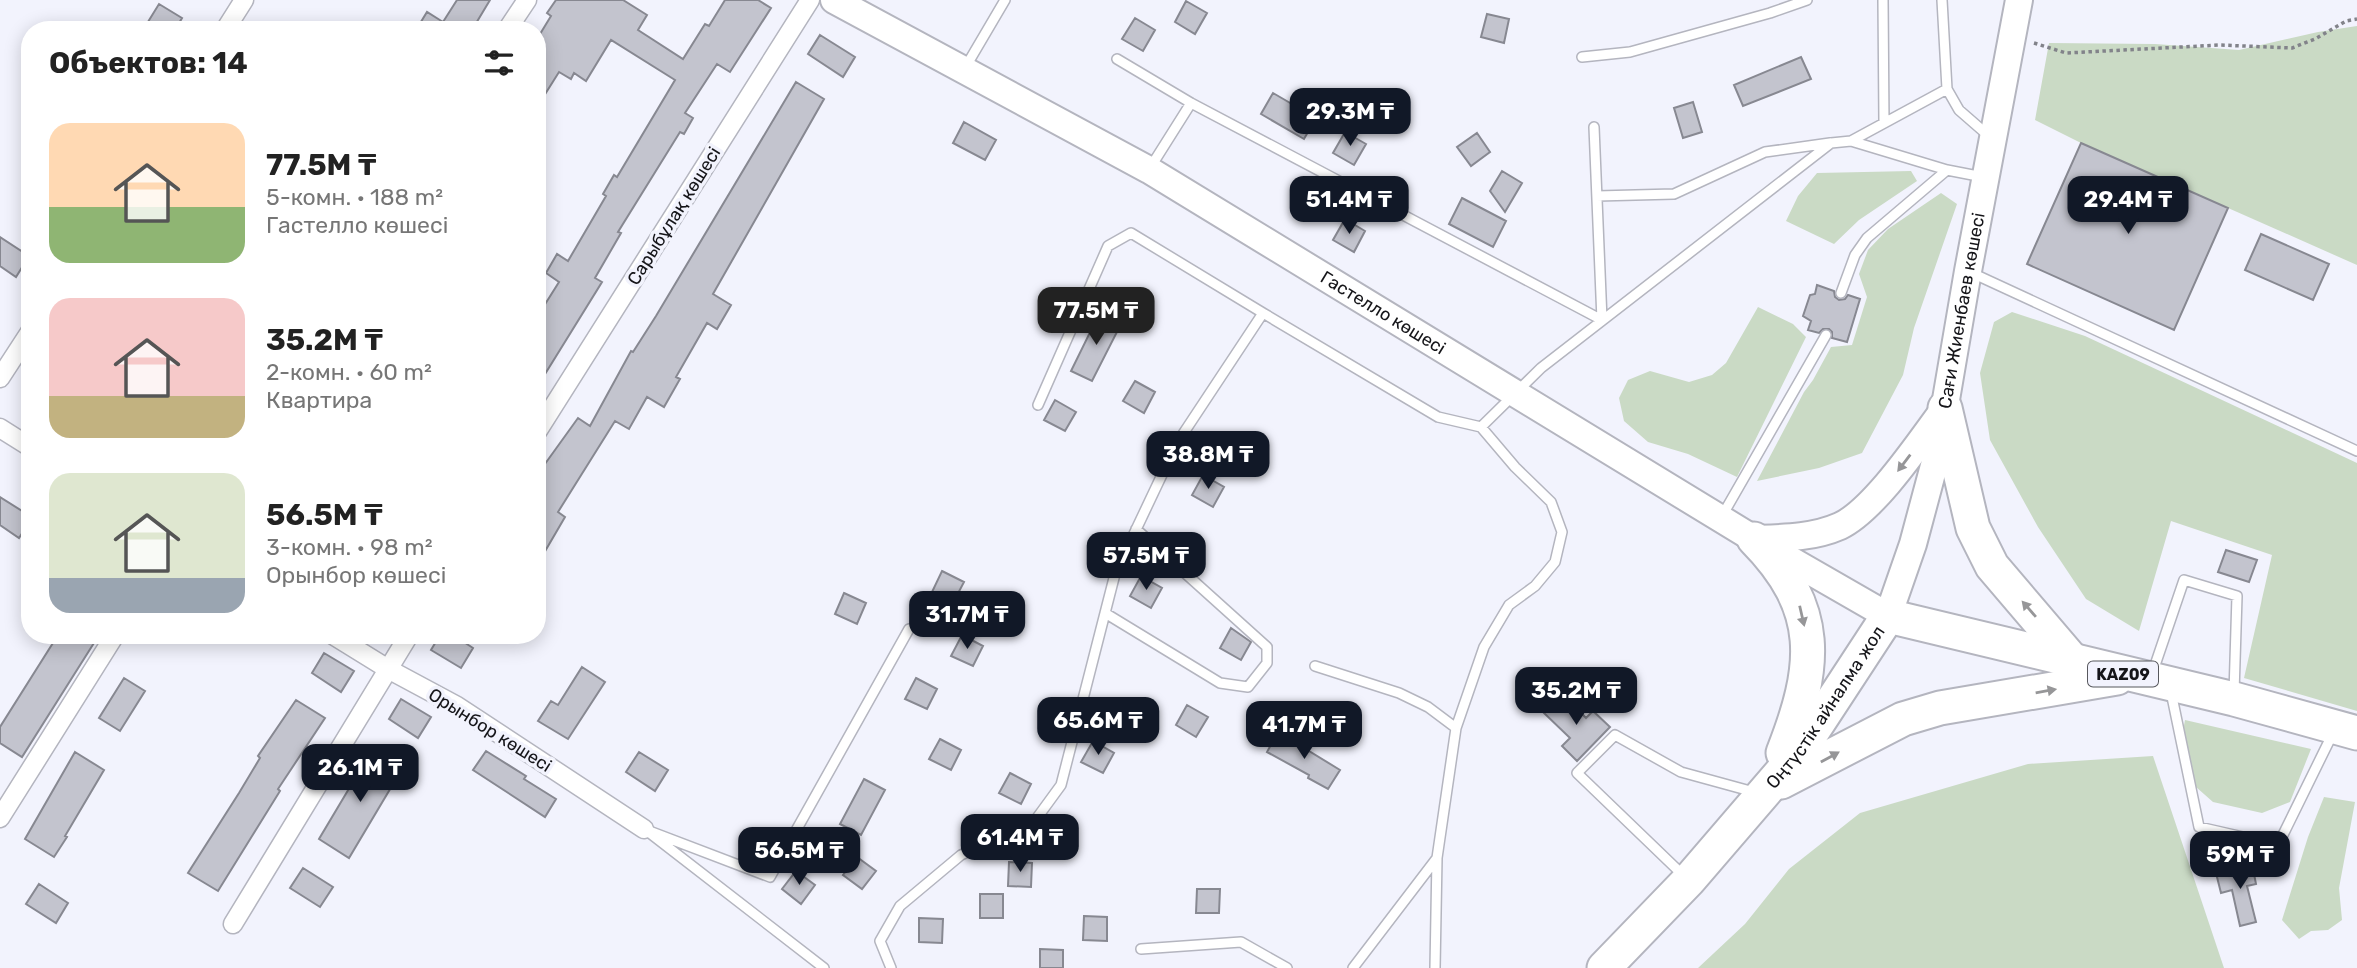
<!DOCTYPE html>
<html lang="ru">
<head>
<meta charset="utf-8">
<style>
  body { margin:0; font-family:Rubik,sans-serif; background:#f2f2f2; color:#222; height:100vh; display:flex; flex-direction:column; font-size:26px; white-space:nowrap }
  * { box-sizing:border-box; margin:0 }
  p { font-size:23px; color:#767676 }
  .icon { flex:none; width:38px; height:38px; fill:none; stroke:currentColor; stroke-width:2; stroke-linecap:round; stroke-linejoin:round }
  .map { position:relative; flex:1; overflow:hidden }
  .details { position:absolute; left:21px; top:21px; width:525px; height:623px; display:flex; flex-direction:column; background:#fff; border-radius:28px; box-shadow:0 4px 18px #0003 }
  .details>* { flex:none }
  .price { position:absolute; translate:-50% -60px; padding:0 16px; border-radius:14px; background:#111827; color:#fff; font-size:23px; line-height:46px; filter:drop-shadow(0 2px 4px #0008) }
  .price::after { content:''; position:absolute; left:50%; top:42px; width:21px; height:16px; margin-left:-10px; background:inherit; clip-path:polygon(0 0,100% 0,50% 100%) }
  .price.selected { background:#222; color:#fff }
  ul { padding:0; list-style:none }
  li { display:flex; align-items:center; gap:21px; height:175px; padding:0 28px }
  li span { display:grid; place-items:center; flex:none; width:196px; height:140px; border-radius:21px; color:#555 }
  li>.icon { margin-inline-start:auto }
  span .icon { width:84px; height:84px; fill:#fffc; stroke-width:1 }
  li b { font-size:30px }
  h2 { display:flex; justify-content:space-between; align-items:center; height:84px; padding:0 28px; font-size:30px }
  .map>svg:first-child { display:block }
  .green { fill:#cadac5 }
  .building { fill:#c3c4ce; stroke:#878891; stroke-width:2 }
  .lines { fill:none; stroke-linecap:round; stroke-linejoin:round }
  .lane-casing { stroke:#b4b5bf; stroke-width:12 }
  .street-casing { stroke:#b4b5bf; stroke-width:21 }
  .secondary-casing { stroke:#b4b5bf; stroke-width:30 }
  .highway-casing { stroke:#b4b5bf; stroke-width:37 }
  .path { stroke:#82838a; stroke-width:3.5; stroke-dasharray:3.5 3.5; stroke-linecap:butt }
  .lane { stroke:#fff; stroke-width:9 }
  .street { stroke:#fff; stroke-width:18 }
  .secondary { stroke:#fff; stroke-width:26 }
  .highway { stroke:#fff; stroke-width:33 }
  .oneway { fill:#969698 }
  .labels { text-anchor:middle; stroke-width:7; stroke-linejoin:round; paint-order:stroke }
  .shield { fill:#f2f3fd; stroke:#57585d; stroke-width:2 }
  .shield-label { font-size:16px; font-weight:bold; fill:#151519 }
  .street-label { font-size:18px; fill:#151519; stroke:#f2f3fd }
</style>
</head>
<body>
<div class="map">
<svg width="2357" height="968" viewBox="0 0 2357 968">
  <rect width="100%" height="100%" fill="#f2f3fd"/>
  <path class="green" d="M2357,26V265L2081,143L2035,120L2049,43L2155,44L2239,50L2318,32Z
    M1911,171L1917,181L1859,220L1834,244L1786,221L1798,196L1817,173Z
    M1941,193L1957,204L1914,328L1903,375L1862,453L1819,468L1757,481L1804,392L1813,380L1831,347L1852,345L1867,297L1859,274L1868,250L1888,229Z
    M1758,307L1793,324L1806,337L1737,477L1688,454L1648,442L1624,421L1619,398L1628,380L1650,371L1689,382L1712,375L1726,363Z
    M2012,312L2085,336L2357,463V711L2244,678L2272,555L2171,521L2139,631L2086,599L2038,527L1990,440L1980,373L1994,322Z
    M2185,720L2311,749L2290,802L2262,813L2213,802L2196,787L2182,736Z
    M2153,756L2224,968H1698L1745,924L1789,869L1860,813L2028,764Z
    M2324,797L2355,802L2339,888L2342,920L2328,930L2311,931L2299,939L2282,920L2308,837Z"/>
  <path class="building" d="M457,0H490L472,30H416L427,12L443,22Z
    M556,0H623L647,15L638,30L683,59L705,24L709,26L725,0H758L771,8L730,72L717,64L685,113L693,118L684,134L680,132L618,232L621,233L595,278L602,282L537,387V317L559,282L546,273L557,254L568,261L606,196L603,194L614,175L617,177L675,80L611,40L586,81L574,73L571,79L559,72L537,107V39L551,16L547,13Z
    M1186,1L1207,13L1195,34L1175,22Z
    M159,4L182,18L175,30H143Z
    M1487,14L1509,19L1504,43L1481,37Z
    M1135,18L1155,30L1143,51L1122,39Z
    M820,35L855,57L843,77L808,54Z
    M1801,57L1811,79L1743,106L1734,85Z
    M796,82L824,99L713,294L731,305L717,329L707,323L676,377L680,379L664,407L647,397L629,429L615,421L558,512L565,517L537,565V475L578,418L590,426L631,351L633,352L656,316Z
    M1273,93L1316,118L1304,139L1261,114Z
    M1693,102L1702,132L1683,138L1674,108Z
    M964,122L996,140L985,160L953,143Z
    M1345,132L1366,144L1354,165L1333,153Z
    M1477,133L1490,152L1471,166L1457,147Z
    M2081,143L2228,208L2174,330L2027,264Z
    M1502,171L1522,183L1505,212L1490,191Z
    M1462,198L1506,221L1493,247L1449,224Z
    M1345,219L1365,231L1354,252L1333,240Z
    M2261,234L2329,264L2313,300L2245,270Z
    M0,237L29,256L16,277L0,266Z
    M1817,285L1834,291L1835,297L1839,300L1845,299L1848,295L1860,299L1847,342L1832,338V332L1829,329H1823L1819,333L1808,330L1811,321L1803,316L1810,295L1815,294Z
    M1099,314L1121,324L1092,381L1071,371Z
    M1135,381L1155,392L1144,413L1123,401Z
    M1055,400L1076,412L1065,431L1044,420Z
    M1203,475L1224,487L1213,507L1192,495Z
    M0,497L30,516V521L19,538L0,525Z
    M2226,550L2257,560L2249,582L2218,572Z
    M942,571L964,582L953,603L932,592Z
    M1141,576L1162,588L1151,608L1130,596Z
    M844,593L866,603L857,624L835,614Z
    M1231,628L1251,642L1241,660L1220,648Z
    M58,635H99L22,757L0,743V727Z
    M440,635H453L473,648L461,668L431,650Z
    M962,635L983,646L973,666L951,656Z
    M324,653L354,671L341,692L312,673Z
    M582,667L605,682L568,739L538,721L551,701L558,705Z
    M124,678L145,691L120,731L99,718Z
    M916,678L937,689L927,709L905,699Z
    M1563,694L1586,718L1593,711L1610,727L1577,761L1562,746L1570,738L1544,713Z
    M401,699L431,717L418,738L389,719Z
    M296,700L325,718L278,789L280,791L218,891L188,873L239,793L260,758L258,756Z
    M1187,705L1208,717L1196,737L1176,725Z
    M1278,732L1340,770L1328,789L1308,778L1309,775L1267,752Z
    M940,739L961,750L951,770L929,759Z
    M1093,741L1114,753L1103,773L1081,762Z
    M372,750L402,769L349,858L319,839Z
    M486,751L526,776L524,779L556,799L545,817L473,770Z
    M75,752L104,770L65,836L67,837L54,857L25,839Z
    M639,752L668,770L655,791L626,772Z
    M1010,773L1031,784L1021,804L999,793Z
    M864,779L885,790L861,835L840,824Z
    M857,857L876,871L862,889L843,875Z
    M1009,862L1032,863L1031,887L1008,886Z
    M2252,864L2256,884L2247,886L2256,922L2240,926L2232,890L2221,893L2216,873Z
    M303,868L333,887L320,907L290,888Z
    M796,871L815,885L801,904L782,889Z
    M39,884L68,903L56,923L26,904Z
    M1197,889H1220L1219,913H1196Z
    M980,894H1003V918H980Z
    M1084,916L1107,917V941L1083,940Z
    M919,918L943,919L942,943L919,942Z
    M1040,949L1063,950V968H1040Z"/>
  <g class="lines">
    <g class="lane-casing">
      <path id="lane" d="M1883,0L1884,123
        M1942,0L1947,89L1851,141L1947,170
        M1582,57L1630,52L1770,13L1807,0
        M1117,59L1191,103L1602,320
        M965,68L1005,0
        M1947,89L1959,110L1990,137
        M1594,127L1602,320
        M1150,168L1191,103
        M1597,196L1674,194L1765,152L1830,143
        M1972,273L2357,451
        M1841,293L1855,255L1867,238L1947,170L1983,177
        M1038,405L1108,246L1131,233L1263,313
        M1722,516L1826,335
        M1105,613L1220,683L1248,687L1267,663V647L1136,529
        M1315,666L1399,693L1428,707L1456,728
        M2152,674L2184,580L2237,596L2234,693
        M2171,692L2199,827L2278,845L2333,733
        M644,829L770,877L909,629
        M651,834L824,968
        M1684,876L1577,773L1615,735L1681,772L1754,792
        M1141,949L1241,942L1287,968
        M891,968L880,941L900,906L961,855L1034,822L1061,785L1115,574L1177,443L1263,313L1438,417L1481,427L1541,368L1831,143L1851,141
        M1353,968L1437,858L1456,728L1484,647L1509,605L1535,586L1555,562L1562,532L1551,502L1515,467L1481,427
        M1435,968L1437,858"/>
    </g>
    <g class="street-casing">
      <path id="street" d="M225,30L244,0
        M507,30L527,0
        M0,378L30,332
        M0,428L30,447
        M537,432L810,0
        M333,635L388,669L457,706L644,829
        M0,818L115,635
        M233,924L409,635"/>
    </g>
    <g class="secondary-casing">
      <g id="secondary">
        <path id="s1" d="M834,0L1149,170L1754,539L1888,616L1913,544L1936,458L1968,271L2019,0"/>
        <path d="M1754,539C1782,538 1813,538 1840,526C1874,510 1919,443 1942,412"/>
      </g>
    </g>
    <g class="highway-casing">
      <g id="highway">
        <path d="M1945,408L1973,528L1992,566L2073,661"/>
        <path d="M1754,539C1823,609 1817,666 1783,753"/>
        <path d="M1781,782L1903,719L1940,708L2117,678"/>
        <path id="s2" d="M1604,968L1689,880L1799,752L1888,616L2234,699L2357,733"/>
      </g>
    </g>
    <path class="path" d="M2034,43L2066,53L2220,45L2292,48L2315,39L2346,21L2357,19"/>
    <use href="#lane" class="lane"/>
    <use href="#street" class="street"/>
    <use href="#secondary" class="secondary"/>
    <use href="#highway" class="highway"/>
  </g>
  <defs><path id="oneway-solid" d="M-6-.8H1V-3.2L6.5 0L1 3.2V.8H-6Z" transform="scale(1.75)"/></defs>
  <g class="oneway">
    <use href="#oneway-solid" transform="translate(1904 463) rotate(127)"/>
    <use href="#oneway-solid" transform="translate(2029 609) rotate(-131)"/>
    <use href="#oneway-solid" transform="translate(1802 616) rotate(77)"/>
    <use href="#oneway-solid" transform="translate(2046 691) rotate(-10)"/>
    <use href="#oneway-solid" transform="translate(1830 757) rotate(-29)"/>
  </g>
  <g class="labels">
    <rect class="shield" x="2088" y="661.5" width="70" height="25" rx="5"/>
    <g class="shield-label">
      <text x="2123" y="680">KAZ09</text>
    </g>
    <g class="street-label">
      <text transform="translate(674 216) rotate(-58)" y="6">Сарыбұлақ көшесі</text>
      <text dy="6" stroke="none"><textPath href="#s1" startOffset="1536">Сағи Жиенбаев көшесі</textPath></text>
      <text dy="6" stroke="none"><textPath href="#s1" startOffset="632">Гастелло көшесі</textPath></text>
      <text dy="6" stroke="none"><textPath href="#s2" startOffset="343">Оңтүстік айналма жол</textPath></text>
      <text transform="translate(490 730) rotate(32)" y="6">Орынбор көшесі</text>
    </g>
  </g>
</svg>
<b class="price" style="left:1350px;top:148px">29.3M ₸</b>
<b class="price" style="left:1349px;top:236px">51.4M ₸</b>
<b class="price" style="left:2128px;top:236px">29.4M ₸</b>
<b class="price selected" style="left:1096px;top:347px">77.5M ₸</b>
<b class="price" style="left:1208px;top:491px">38.8M ₸</b>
<b class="price" style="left:1146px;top:592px">57.5M ₸</b>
<b class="price" style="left:967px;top:651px">31.7M ₸</b>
<b class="price" style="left:1576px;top:727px">35.2M ₸</b>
<b class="price" style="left:1098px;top:757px">65.6M ₸</b>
<b class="price" style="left:1304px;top:761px">41.7M ₸</b>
<b class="price" style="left:360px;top:804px">26.1M ₸</b>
<b class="price" style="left:1020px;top:874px">61.4M ₸</b>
<b class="price" style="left:799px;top:887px">56.5M ₸</b>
<b class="price" style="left:2240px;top:891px">59M ₸</b>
<section class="details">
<h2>Объектов: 14<svg class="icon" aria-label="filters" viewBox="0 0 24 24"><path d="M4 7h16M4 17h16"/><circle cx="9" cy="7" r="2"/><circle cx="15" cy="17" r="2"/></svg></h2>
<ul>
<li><span style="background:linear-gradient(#ffd9b3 60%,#8fb573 0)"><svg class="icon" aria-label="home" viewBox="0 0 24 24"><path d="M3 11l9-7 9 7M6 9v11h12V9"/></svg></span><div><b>77.5M ₸</b><p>5-комн. · 188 m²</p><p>Гастелло көшесі</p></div></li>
<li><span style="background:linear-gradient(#f6c9c9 70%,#c2b280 0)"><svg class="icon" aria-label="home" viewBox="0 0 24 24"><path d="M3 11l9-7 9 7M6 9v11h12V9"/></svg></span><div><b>35.2M ₸</b><p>2-комн. · 60 m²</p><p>Квартира</p></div></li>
<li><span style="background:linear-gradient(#dfe7d0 75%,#9aa5b1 0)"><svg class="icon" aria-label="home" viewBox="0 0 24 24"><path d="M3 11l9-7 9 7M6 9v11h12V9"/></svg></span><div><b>56.5M ₸</b><p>3-комн. · 98 m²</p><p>Орынбор көшесі</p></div></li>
</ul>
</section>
</div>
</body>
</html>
